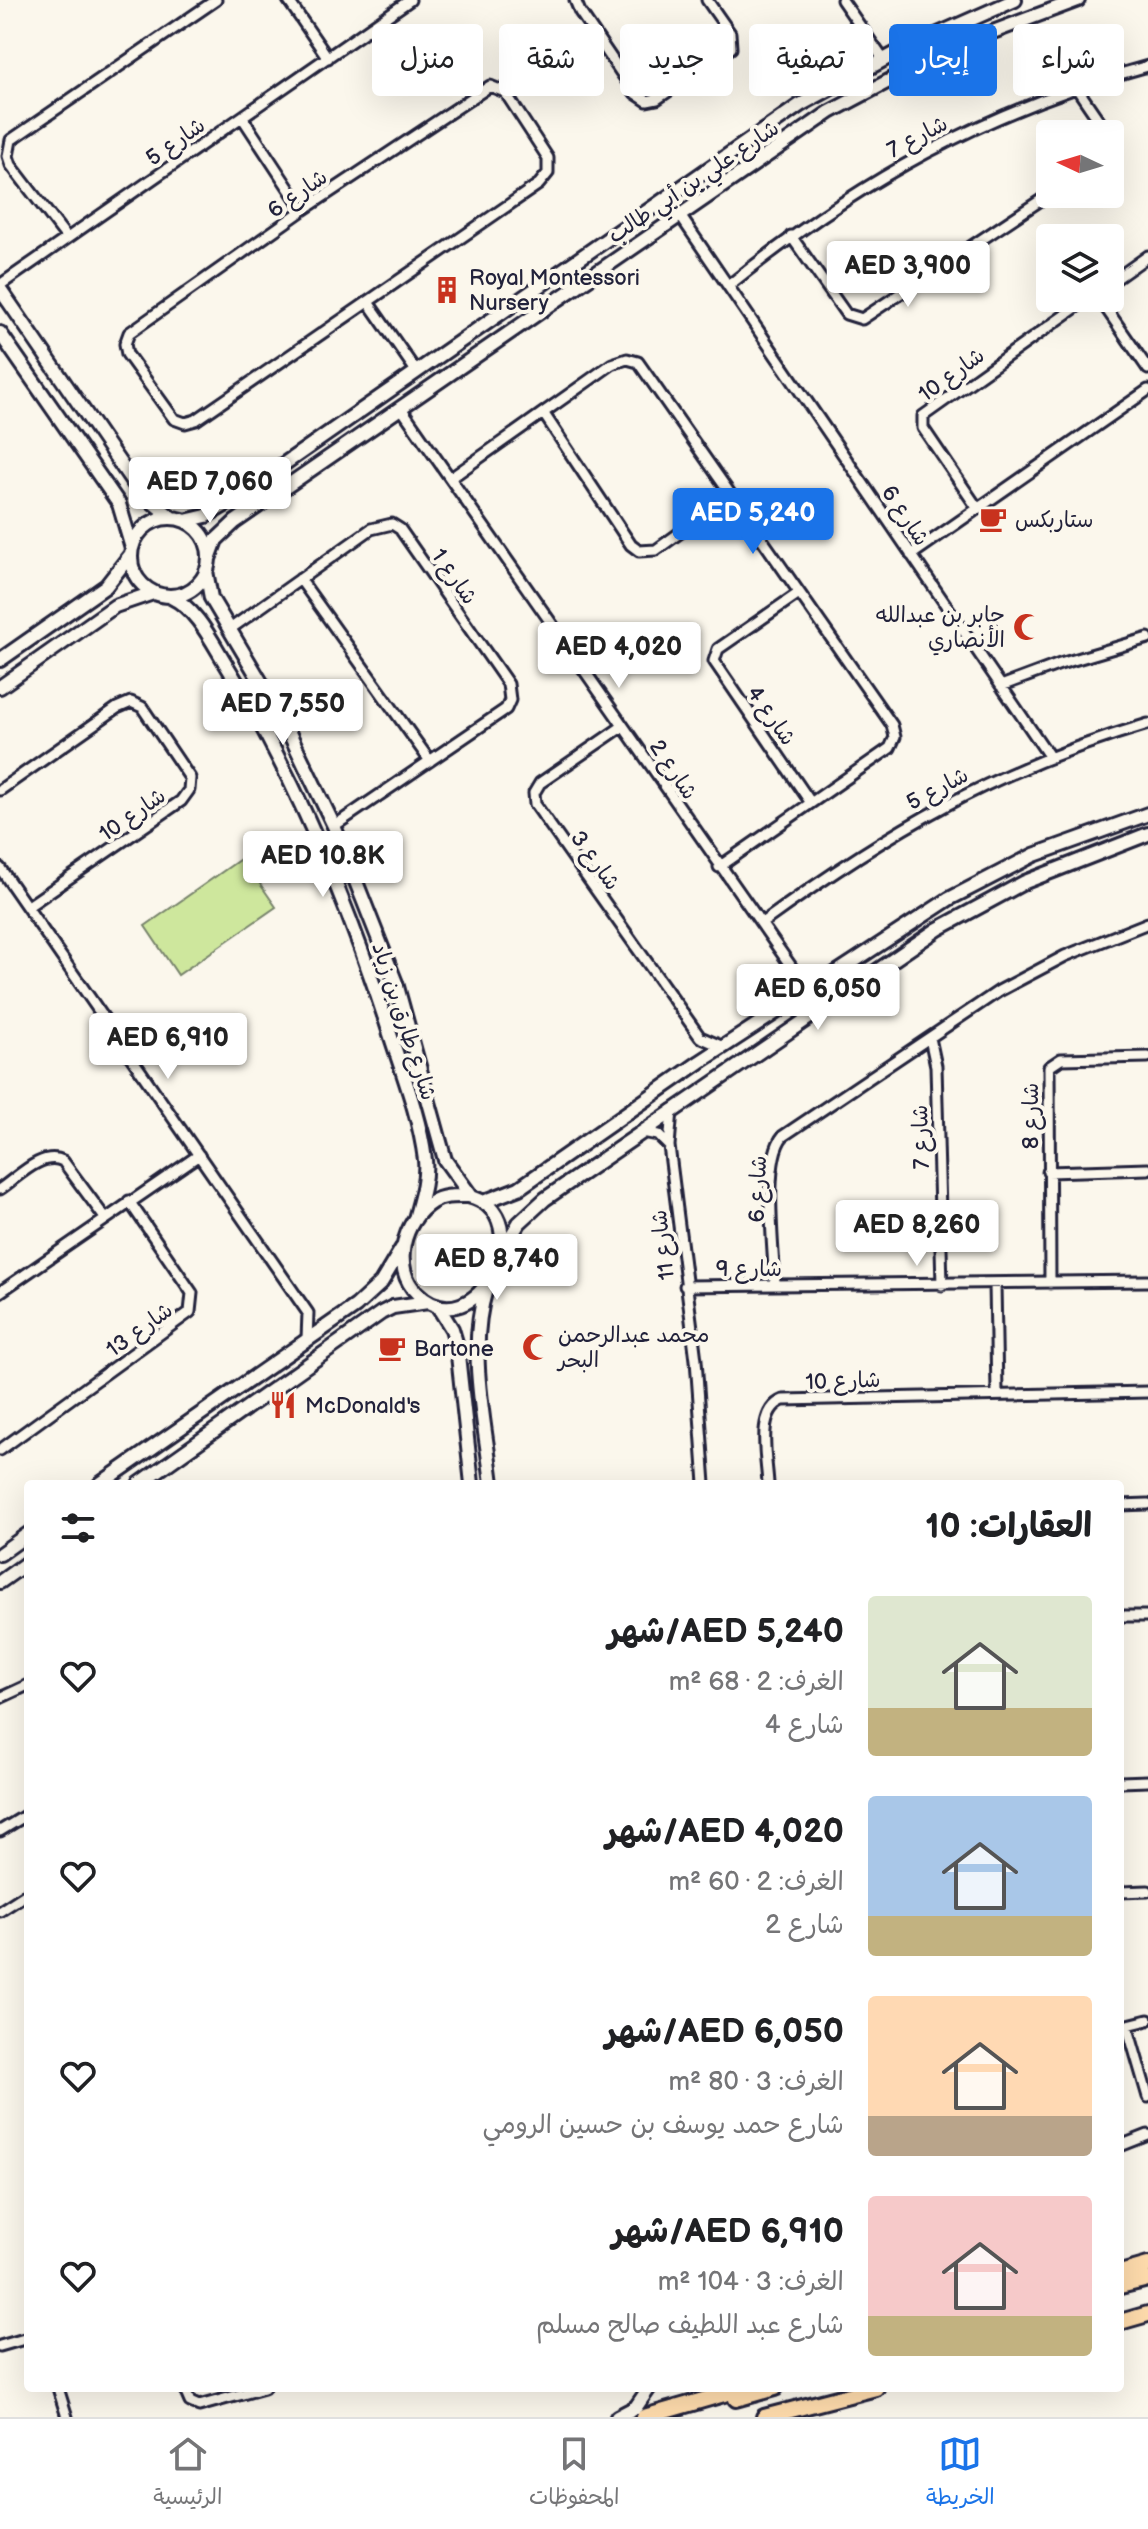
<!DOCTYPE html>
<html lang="ar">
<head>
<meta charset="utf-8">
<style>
  body { margin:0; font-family:"Balsamiq Sans","Playpen Sans Arabic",sans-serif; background:#f2f2f2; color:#202124; direction:rtl; height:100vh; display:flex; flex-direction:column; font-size:30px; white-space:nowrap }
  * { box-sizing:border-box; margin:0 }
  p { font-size:26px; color:#757577 }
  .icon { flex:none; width:44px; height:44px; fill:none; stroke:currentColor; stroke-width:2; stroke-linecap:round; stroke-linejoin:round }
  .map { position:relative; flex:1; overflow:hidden; direction:ltr }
  .drawer { position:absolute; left:24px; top:1480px; width:1100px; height:912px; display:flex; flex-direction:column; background:#fff; border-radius:8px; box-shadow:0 8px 32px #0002; direction:rtl }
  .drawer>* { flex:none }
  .top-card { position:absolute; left:24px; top:24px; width:1100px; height:72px; direction:rtl; display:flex; gap:16px }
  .needle { width:52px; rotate:274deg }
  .tools { position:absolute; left:1036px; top:120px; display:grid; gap:16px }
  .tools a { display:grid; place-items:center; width:88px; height:88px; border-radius:8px; background:#fff; box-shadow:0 8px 32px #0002; font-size:40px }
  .price { position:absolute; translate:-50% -68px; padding:0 18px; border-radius:8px; background:#fff; color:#222; font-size:26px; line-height:52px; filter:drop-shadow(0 2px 4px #0008) }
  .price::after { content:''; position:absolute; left:50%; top:48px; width:24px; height:18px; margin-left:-12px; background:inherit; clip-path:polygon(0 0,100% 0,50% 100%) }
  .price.on { background:#1a73e8; color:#fff }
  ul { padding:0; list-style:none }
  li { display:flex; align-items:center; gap:24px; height:200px; padding:0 32px }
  li span { display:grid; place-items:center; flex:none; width:224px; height:160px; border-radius:8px; color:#555 }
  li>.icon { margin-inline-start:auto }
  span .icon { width:96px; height:96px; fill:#fffc; stroke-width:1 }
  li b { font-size:34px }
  h2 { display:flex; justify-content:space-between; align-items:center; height:96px; padding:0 32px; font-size:34px }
  .pill { padding:0 28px; border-radius:8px; background:#fff; box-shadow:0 8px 32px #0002; font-size:28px; line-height:72px }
  .pill.on { background:#1a73e8; color:#fff }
  .dock { display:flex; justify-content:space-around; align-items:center; height:112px; border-top:2px solid #e0e0e0; background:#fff; font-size:22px; color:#757577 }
  .dock a { display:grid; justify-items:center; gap:4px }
  .dock .on { color:#1a73e8 }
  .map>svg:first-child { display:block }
  .park { fill:#cee79d; stroke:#78846c; stroke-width:2 }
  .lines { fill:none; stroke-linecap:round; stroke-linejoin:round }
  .street-casing { stroke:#22223b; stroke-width:15 }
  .secondary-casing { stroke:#22223b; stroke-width:18 }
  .primary-casing { stroke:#22223b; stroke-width:20 }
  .street { stroke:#fbf7ec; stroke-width:9 }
  .secondary { stroke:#fbf7ec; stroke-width:12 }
  .primary { stroke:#fedbac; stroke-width:14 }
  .labels { text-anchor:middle; stroke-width:8; stroke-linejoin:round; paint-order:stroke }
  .street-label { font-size:22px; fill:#22223b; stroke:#fbf7ec }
  .poi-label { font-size:22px; fill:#22223b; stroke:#fbf7ec; text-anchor:start }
</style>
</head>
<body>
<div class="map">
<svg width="1148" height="2417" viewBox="0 0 1148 2417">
  <rect width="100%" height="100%" fill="#fbf7ec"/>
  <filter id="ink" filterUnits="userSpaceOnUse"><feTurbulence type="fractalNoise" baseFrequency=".0125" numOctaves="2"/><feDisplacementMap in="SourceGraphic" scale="16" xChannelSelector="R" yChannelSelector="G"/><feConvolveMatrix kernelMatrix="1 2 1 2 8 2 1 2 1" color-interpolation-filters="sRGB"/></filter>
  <g filter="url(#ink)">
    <path class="park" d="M242,858L276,907L178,975L145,926Z"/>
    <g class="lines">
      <g class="street-casing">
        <path id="street" d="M288,0L328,58
          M575,0L580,12L635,93L647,101L657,99L731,48L730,33L707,0
          M842,0L883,59
          M490,86L505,92L548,158V173L539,184L196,420L185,423L174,419L127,354L125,344L129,333L303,210Z
          M1076,87L1108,134
          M242,117L303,210
          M1110,142V148
          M679,214L1049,756
          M791,236L846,314L862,319L1050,194
          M67,238L11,165L8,156L11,140L216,0
          M1110,283L1148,256
          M0,285L410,0
          M728,286C857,182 987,109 1148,66
          M1099,298L1148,369
          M368,302L416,371
          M401,408L809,992
          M544,414L631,545L639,551L656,550L731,496
          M451,478L612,364L627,359L638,362L892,725L895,737L890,748L719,867
          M978,509L923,428V416L1089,298
          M911,555L1148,390
          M300,579L430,761
          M799,593L718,649L714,661L811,803
          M230,629L371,529L392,524L400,529L508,684L510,700L506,709L334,826
          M1001,686L1060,664L1148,638
          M623,726L540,783L534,793L535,804L700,1037L723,1047
          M0,790L117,708L131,702L142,707L190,778L189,790L181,801L27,907
          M0,868L308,1313L307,1339
          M762,923C890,830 995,769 1148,724
          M930,1038L936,1066L942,1285
          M672,1110L669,1146L696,1360L705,1484
          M642,1132L658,1135L669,1146
          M1048,1172L1148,1169
          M0,1189C17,1178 42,1150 63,1161L105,1218
          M1050,1283L1049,1067L1061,1059L1148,1057
          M995,1284L997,1393
          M775,1285C774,1252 762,1160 783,1136L999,991L1065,956L1148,923
          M685,1286L1148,1281
          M0,1292L199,1155
          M0,1450L190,1312L192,1293L129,1201
          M768,1484C767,1459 755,1411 783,1400L1148,1392
          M1120,1505L1148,1504
          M1120,1616H1148
          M0,1698L28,1685
          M1120,1782L1148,1781
          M0,1831L28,1814
          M1120,1892L1148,1891
          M0,1911L28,1893
          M1127,2025L1148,2097
          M1120,2027L1148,2020
          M1120,2146L1148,2135
          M0,2346L28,2338
          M58,2388L67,2417
          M184,2388L190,2402L199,2406L264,2388"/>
      </g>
      <g class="secondary-casing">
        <path id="secondary" d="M0,289L139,491L172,518
          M0,333L119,504L132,548
          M131 557a39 39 0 1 1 78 0a39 39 0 1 1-78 0Z
          M185,521L206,516L225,505L800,105L902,50L1015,0
          M209,559L216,540L235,522L830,112L953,47L1078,0
          M206,571L211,598L281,716L334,826L396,983L445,1160L471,1196
          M171,597C197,609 212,642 227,666C298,782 350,908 391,1037C404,1077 420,1119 425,1160C427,1180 420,1200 415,1219
          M0,660L106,586L131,554
          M0,687L115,606L153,593
          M468,1196C544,1214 476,1351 417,1293C391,1268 403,1220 432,1202C443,1195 456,1196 468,1196Z
          M483,1202L519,1188L700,1062L949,899L1034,855L1148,814
          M501,1253L519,1223L545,1199L938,929L1025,882L1148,834
          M486,1289C467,1351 485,1421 492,1484
          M437,1305L452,1329L457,1346L472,1484
          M100,1484L356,1306L381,1283L402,1248
          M139,1484L381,1313L393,1307L428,1302
          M0,1554L28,1534
          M0,1582L28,1562
          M617,2417L636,2407L649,2388"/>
      </g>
      <g class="primary-casing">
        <path id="primary" d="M1120,2273L1148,2265
          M1120,2286L1148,2279
          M1120,2322L1148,2314
          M736,2399L775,2388
          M644,2417L745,2388
          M764,2417L876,2388"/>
      </g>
      <use href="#street" class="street"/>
      <use href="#secondary" class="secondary"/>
      <use href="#primary" class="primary"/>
    </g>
  </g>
  <defs>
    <g id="building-bare" transform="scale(2.16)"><path d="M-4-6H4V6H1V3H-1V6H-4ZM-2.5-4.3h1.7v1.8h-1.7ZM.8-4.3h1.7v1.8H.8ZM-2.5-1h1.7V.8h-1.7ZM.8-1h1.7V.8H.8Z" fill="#c8321e" stroke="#fbf7ec" stroke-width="2.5" paint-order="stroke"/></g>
    <g id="cafe-bare" transform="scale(2.16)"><path d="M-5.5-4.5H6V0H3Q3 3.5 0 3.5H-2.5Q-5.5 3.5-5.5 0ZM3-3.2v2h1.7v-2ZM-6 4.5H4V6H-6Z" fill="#c8321e" stroke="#fbf7ec" stroke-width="2.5" paint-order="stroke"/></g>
    <g id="mosque-bare" transform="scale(2.16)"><path d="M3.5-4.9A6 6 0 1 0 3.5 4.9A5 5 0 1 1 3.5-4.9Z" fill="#c8321e" stroke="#fbf7ec" stroke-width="2.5" paint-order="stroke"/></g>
    <g id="restaurant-bare" transform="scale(2.16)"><path d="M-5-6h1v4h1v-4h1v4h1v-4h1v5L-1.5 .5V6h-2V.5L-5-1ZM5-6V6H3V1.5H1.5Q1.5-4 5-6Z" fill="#c8321e" stroke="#fbf7ec" stroke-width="2.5" paint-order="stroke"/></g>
  </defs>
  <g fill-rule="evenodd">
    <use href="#building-bare" x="447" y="290"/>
    <use href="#cafe-bare" x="993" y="519"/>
    <use href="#mosque-bare" x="1027" y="627"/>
    <use href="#mosque-bare" x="536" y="1347"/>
    <use href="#cafe-bare" x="392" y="1348"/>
    <use href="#restaurant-bare" x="283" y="1405"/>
  </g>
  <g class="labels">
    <g class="street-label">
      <text transform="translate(917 136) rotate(-28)" y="8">شارع 7</text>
      <text transform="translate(175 141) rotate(-35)" y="8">شارع 5</text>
      <text transform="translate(693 181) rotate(-34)" y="8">شارع علي بن أبي طالب</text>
      <text transform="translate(297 193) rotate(-35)" y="8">شارع 6</text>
      <text transform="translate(951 374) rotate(-36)" y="8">شارع 10</text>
      <text transform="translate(906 515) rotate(56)" y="8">شارع 6</text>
      <text transform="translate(455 576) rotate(55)" y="8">شارع 1</text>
      <text transform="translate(772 715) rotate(55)" y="8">شارع 4</text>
      <text transform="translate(674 769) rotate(56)" y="8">شارع 2</text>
      <text transform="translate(937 788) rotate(-28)" y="8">شارع 5</text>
      <text transform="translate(132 814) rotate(-35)" y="8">شارع 10</text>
      <text transform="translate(596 860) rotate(54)" y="8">شارع 3</text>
      <text transform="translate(405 1021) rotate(72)" y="8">شارع طارق بن زياد</text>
      <text transform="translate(1030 1116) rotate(-90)" y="8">شارع 8</text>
      <text transform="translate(920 1137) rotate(-92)" y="8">شارع 7</text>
      <text transform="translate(757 1189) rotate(-88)" y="8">شارع 6</text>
      <text transform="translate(662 1245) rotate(-97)" y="8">شارع 11</text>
      <text x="749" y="1276">شارع 9</text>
      <text transform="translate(139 1329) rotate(-36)" y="8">شارع 13</text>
      <text transform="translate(843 1380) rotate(-2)" y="8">شارع 10</text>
    </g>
    <g class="poi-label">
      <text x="469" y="285">Royal Montessori<tspan x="469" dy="25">Nursery</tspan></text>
      <text x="1015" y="527">ستاربكس</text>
      <text x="1005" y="622" text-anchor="end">جابر بن عبدالله<tspan x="1005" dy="25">الأنصاري</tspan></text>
      <text x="558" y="1342">محمد عبدالرحمن<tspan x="558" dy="25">البحر</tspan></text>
      <text x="414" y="1356">Bartone</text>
      <text x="305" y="1413">McDonald's</text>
    </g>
  </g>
</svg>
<div class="tools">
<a><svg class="needle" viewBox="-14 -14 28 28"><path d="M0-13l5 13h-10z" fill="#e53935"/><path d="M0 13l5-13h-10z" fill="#757577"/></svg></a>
<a><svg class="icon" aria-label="layers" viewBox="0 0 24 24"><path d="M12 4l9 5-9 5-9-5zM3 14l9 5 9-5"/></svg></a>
</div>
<b class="price" style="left:908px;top:309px">AED 3,900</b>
<b class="price" style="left:210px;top:525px">AED 7,060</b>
<b class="price on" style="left:753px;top:556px">AED 5,240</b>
<b class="price" style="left:619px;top:690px">AED 4,020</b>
<b class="price" style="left:283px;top:747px">AED 7,550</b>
<b class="price" style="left:323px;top:899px">AED 10.8K</b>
<b class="price" style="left:818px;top:1032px">AED 6,050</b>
<b class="price" style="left:168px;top:1081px">AED 6,910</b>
<b class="price" style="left:917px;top:1268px">AED 8,260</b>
<b class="price" style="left:497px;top:1302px">AED 8,740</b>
<div class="top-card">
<a class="pill">شراء</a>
<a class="pill on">إيجار</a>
<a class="pill">تصفية</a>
<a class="pill">جديد</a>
<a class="pill">شقة</a>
<a class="pill">منزل</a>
</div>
<section class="drawer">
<h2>العقارات: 10<svg class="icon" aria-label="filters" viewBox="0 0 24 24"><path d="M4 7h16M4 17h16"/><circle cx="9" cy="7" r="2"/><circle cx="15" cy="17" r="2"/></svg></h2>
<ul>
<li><span style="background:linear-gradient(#dfe7d0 70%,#c2b280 0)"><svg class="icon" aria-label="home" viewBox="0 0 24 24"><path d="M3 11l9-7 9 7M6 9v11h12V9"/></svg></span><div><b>AED 5,240/شهر</b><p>الغرف: 2 · 68 m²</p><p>شارع 4</p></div><svg class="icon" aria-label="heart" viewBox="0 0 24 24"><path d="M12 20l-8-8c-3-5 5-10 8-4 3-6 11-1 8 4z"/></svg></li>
<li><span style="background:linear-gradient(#a9c7e8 75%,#c2b280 0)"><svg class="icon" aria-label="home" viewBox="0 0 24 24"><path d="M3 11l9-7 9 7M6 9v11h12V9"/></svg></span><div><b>AED 4,020/شهر</b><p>الغرف: 2 · 60 m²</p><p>شارع 2</p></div><svg class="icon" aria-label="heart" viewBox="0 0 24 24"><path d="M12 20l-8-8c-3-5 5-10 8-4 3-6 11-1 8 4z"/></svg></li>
<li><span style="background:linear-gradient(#ffd9b3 75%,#b9a48a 0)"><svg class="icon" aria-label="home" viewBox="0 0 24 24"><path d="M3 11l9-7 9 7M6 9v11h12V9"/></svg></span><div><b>AED 6,050/شهر</b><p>الغرف: 3 · 80 m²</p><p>شارع حمد يوسف بن حسين الرومي</p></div><svg class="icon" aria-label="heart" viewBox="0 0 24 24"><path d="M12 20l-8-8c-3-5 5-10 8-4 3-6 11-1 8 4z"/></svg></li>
<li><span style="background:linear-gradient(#f6c9c9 75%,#c2b280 0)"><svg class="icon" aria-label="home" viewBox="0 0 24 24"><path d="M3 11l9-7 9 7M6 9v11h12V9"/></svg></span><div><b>AED 6,910/شهر</b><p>الغرف: 3 · 104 m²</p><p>شارع عبد اللطيف صالح مسلم</p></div><svg class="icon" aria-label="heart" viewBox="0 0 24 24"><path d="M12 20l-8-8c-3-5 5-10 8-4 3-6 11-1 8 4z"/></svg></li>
</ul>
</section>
</div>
<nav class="dock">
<a class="on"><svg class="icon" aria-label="map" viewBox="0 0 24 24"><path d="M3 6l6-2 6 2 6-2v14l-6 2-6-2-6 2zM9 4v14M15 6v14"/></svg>الخريطة</a>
<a><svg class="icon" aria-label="saved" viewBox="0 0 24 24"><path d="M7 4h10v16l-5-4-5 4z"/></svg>المحفوظات</a>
<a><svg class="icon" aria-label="home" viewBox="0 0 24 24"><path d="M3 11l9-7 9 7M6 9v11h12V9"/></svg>الرئيسية</a>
</nav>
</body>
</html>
